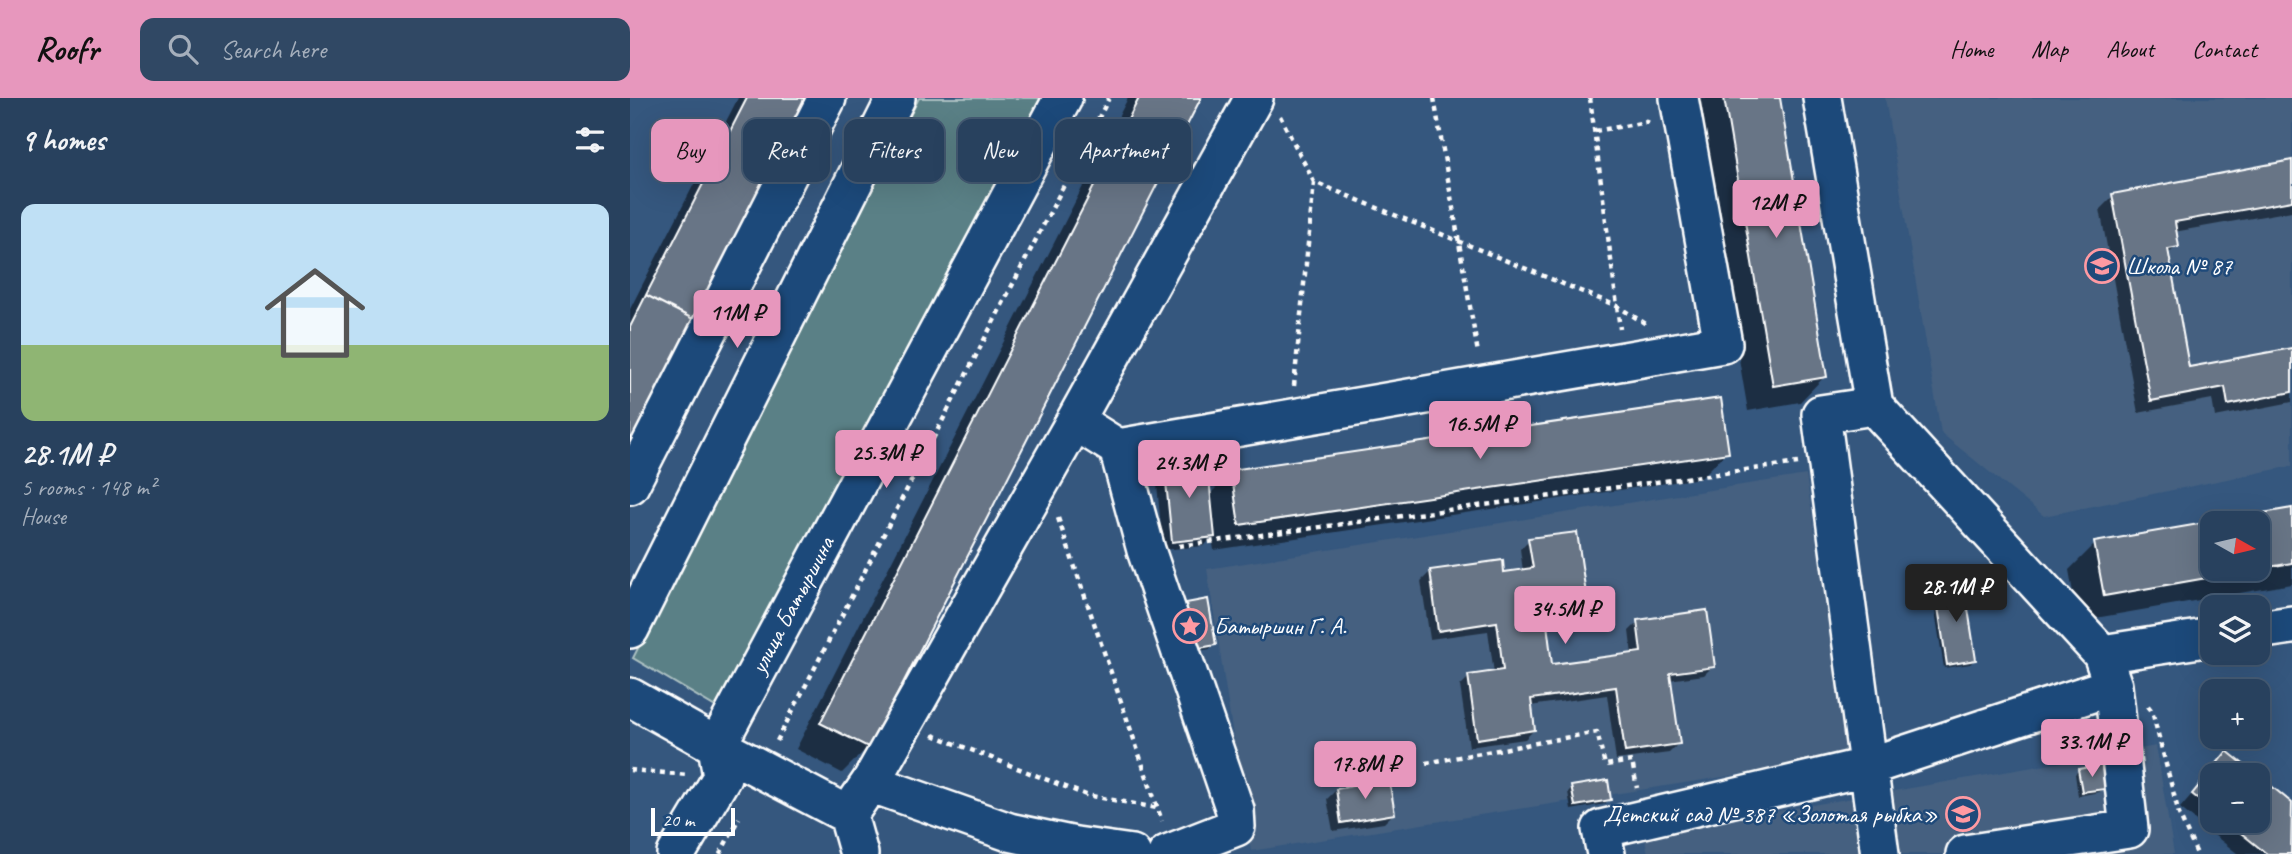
<!DOCTYPE html>
<html lang="en">
<head>
<meta charset="utf-8">
<style>
  body { margin:0; font-family:Caveat,sans-serif; background:#304864; color:#f1f3f6; height:100vh; display:flex; flex-direction:column; font-size:26px; white-space:nowrap }
  * { box-sizing:border-box; margin:0 }
  p { font-size:23px; color:#a5afbc }
  .icon { flex:none; width:38px; height:38px; fill:none; stroke:currentColor; stroke-width:2; stroke-linecap:round; stroke-linejoin:round }
  .map { position:relative; flex:1; overflow:hidden }
  .panel { display:flex; flex-direction:column; background:#28415e; width:630px }
  .panel>* { flex:none }
  .banner { position:absolute; left:21px; top:21px; width:665px; height:63px; display:flex; gap:14px }
  .needle { width:46px; rotate:98deg }
  .controls { position:absolute; left:1570px; top:413px; display:grid; gap:14px }
  .controls a { display:grid; place-items:center; width:70px; height:70px; border-radius:14px; background:#28415e; box-shadow:0 7px 28px #0002,0 0 0 2px #445a73; font-size:35px }
  .scale { position:absolute; left:21px; bottom:18px; width:84px; box-sizing:border-box; padding-left:7px; border:4px solid #fff; border-top:0; font-size:19px; line-height:24px; white-space:nowrap; color:#fff; -webkit-text-stroke:5px #1f4a7a; paint-order:stroke }
  .price { position:absolute; translate:-50% -60px; padding:0 16px; border-radius:7px; background:#e797bd; color:#111; font-size:23px; line-height:46px; filter:drop-shadow(0 2px 4px #0008) }
  .price::after { content:''; position:absolute; left:50%; top:42px; width:21px; height:16px; margin-left:-10px; background:inherit; clip-path:polygon(0 0,100% 0,50% 100%) }
  .price.current { background:#222; color:#fff }
  ul { padding:0; list-style:none }
  li { display:grid; align-content:center; gap:14px; height:371px; padding:0 21px }
  li+li { border-top:2px solid #445a73 }
  li span { display:grid; place-items:center; height:217px; border-radius:14px; color:#555 }
  li>.icon { margin-inline-start:auto }
  span .icon { width:126px; height:126px; fill:#fffc; stroke-width:1 }
  li b { font-size:30px }
  h2 { display:flex; justify-content:space-between; align-items:center; height:84px; padding:0 21px; font-size:30px }
  .chip { padding:0 24px; border-radius:14px; background:#28415e; box-shadow:0 7px 28px #0002,0 0 0 2px #445a73; font-size:24px; line-height:63px }
  .chip.current { background:#e797bd; color:#111 }
  header { display:flex; align-items:center; gap:42px; box-sizing:border-box; height:98px; padding:0 35px; background:#e797bd; color:#111 }
  header strong { font-size:33px }
  nav { display:flex; gap:38px; margin-inline-start:auto; font-size:24px }
  .search { width:490px; height:63px; background:#304864; display:flex; align-items:center; gap:18px; box-sizing:border-box; padding:0 24px; border-radius:14px; color:#a5afbc; font-size:26px }
  main { display:flex; flex:1; min-height:0 }
  .map>svg:first-child { display:block }
  .built { fill:#446080 }
  .green { fill:#5a8086; stroke:#acc0c2; stroke-width:2 }
  .shadow { fill:#0007 }
  .building { fill:#677586; stroke:#fff; stroke-width:2; fill-rule:evenodd }
  .lines { fill:none; stroke-linecap:round; stroke-linejoin:round }
  .minor-casing { stroke:#fff; stroke-width:42 }
  .path { stroke:#fff; stroke-width:4.5; stroke-dasharray:5 5; stroke-linecap:butt }
  .minor { stroke:#1f4a7a; stroke-width:37 }
  .labels { text-anchor:middle; stroke-width:5; stroke-linejoin:round; paint-order:stroke }
  .poi-label { font-size:24px; fill:#fff; stroke:#1f4a7a; text-anchor:start }
  .street-label { font-size:24px; fill:#fff; stroke:#1f4a7a }
</style>
</head>
<body>
<header>
<strong>Roofr</strong>
<div class="search"><svg class="icon" aria-label="search" viewBox="0 0 24 24"><circle cx="10" cy="10" r="6"/><path d="M15 15l6 6"/></svg>Search here</div>
<nav><a>Home</a><a>Map</a><a>About</a><a>Contact</a></nav>
</header>
<main>
<section class="panel">
<h2>9 homes<svg class="icon" aria-label="filters" viewBox="0 0 24 24"><path d="M4 7h16M4 17h16"/><circle cx="9" cy="7" r="2"/><circle cx="15" cy="17" r="2"/></svg></h2>
<ul>
<li><span style="background:linear-gradient(#bfe0f5 65%,#8fb573 0)"><svg class="icon" aria-label="home" viewBox="0 0 24 24"><path d="M3 11l9-7 9 7M6 9v11h12V9"/></svg></span><div><b>28.1M ₽</b><p>5 rooms · 148 m²</p><p>House</p></div></li>
</ul>
</section>
<div class="map">
<svg width="1662" height="756" viewBox="0 0 1662 756">
  <rect width="100%" height="100%" fill="#35577e"/>
  <filter id="ink" filterUnits="userSpaceOnUse"><feTurbulence type="fractalNoise" baseFrequency=".0143" numOctaves="2"/><feDisplacementMap in="SourceGraphic" scale="14" xChannelSelector="R" yChannelSelector="G"/><feConvolveMatrix kernelMatrix="1 2 1 2 8 2 1 2 1" color-interpolation-filters="sRGB"/></filter>
  <g filter="url(#ink)">
    <path class="built" d="M1255,0H1662V368L1414,418L1311,335Z
      M1176,377L1220,659L621,753L577,471Z
      M1526,648L1544,756H1018L1014,736Z"/>
    <path class="green" d="M289,0H411L89,611L3,560Z"/>
    <path class="shadow" d="M108,0H186L0,364V211Z
      M498,0H569L238,649L212,675L166,651Z
      M1064,0H1148L1195,278L1170,304L1118,313Z
      M1662,64V113L1544,134L1547,148L1537,157L1558,271L1662,252V304L1585,319L1582,301L1508,315L1470,111L1483,98Z
      M1097,354L1071,380L584,452L582,440L574,448L533,452L526,375L535,366L579,397L602,374Z
      M1662,411V486L1448,523L1439,472L1465,446L1582,425V471H1628V425H1583Z
      M899,442L954,496L945,505L913,509L921,568L1002,557L999,533L1008,524L1083,568L1074,577L1039,582L1048,646L1039,655L986,662L977,597L900,608L904,632L895,641L839,649L830,588L839,579L864,575L858,533L800,541L791,483L800,474L873,476L893,473L890,451Z
      M1306,491L1345,562L1340,566L1314,570L1302,495Z
      M557,506L584,547L580,551L561,554L553,510Z
      M1597,655L1625,677H1582V723H1628V680L1662,707V751L1658,756H1608L1550,710Z
      M1449,672L1474,690L1469,694L1448,698L1445,676Z
      M942,690L979,701L975,706L941,712L938,694Z
      M706,692L763,716L754,725L703,733L697,701Z"/>
    <path class="building" d="M117,0H188L73,226L16,197Z
      M509,0H571L240,650L190,625Z
      M1094,0H1150L1197,279L1143,288Z
      M1662,62V103L1545,124L1549,149L1538,151L1559,269L1662,250V294L1598,307L1595,289L1521,303L1482,96Z
      M16,197L73,226L0,368V229Z
      M1091,300L1099,355L609,427L601,372Z
      M577,360L585,439L542,444L534,364Z
      M1662,410V465L1474,498L1464,444ZM1582,425H1628V471H1582Z
      M947,434L956,496L914,502L922,566L1011,554L1007,522L1077,512L1085,569L1040,575L1050,646L995,654L986,589L901,601L905,632L847,641L838,577L873,572L867,524L808,533L800,472L873,462L874,474L903,470L898,440Z
      M1334,485L1346,562L1317,567L1305,490Z
      M578,501L586,547L564,551L556,505Z
      M1597,653L1627,677H1582V712L1562,696Z
      M1472,667L1475,691L1452,694L1448,671Z
      M1628,677L1662,705L1661,756H1637L1596,723H1628Z
      M759,681L765,716L711,725L706,691Z
      M978,682L981,702L945,708L941,688Z"/>
    <g class="lines">
      <g class="minor-casing">
        <path id="minor" d="M1192,0L1244,308L1472,556L1582,539
          M1244,308L1191,316L1250,756
          M445,323L488,350L1093,246L1049,0
          M488,350L516,452L605,712L606,729L537,756
          M0,387L197,0
          M0,531L266,0
          M1628,532L1662,527
          M0,599L87,648L218,717L229,756
          M240,685L379,734L446,748L502,756
          M218,717L240,685L445,323L624,0
          M46,756L92,679L87,648L433,0
          M976,756L971,731L1240,668L1483,588L1472,556
          M1335,756L1499,731L1483,588"/>
      </g>
      <path class="path" d="M804,0L848,255
        M960,0L990,231
        M650,18L684,84L987,208L1016,226
        M965,33L1017,24L1018,18
        M664,288L684,84
        M428,420L532,723
        M549,448L1168,365
        M1518,608L1522,613L1549,716L1567,756
        M303,637L456,697L527,710
        M147,643L479,0
        M796,665L967,634L975,667L1002,663L1007,690
        M0,672L58,677
        M90,756L109,720"/>
      <use href="#minor" class="minor"/>
    </g>
  </g>
  <defs>
    <g id="school-ring" transform="scale(1.75)"><circle r="9.5" fill="#1f4a7a" stroke="#ff9aa2" stroke-width="1.5"/><path d="M0-5L7-2L0 1L-7-2ZM-4 1L0 2.5L4 1V4Q0 6-4 4Z" fill="#ff9aa2"/></g>
    <g id="sight-ring" transform="scale(1.75)"><circle r="9.5" fill="#1f4a7a" stroke="#ff9aa2" stroke-width="1.5"/><path d="M0-6L1.8-2.2L6-1.7L2.9 1.2L3.7 5.4L0 3.3L-3.7 5.4L-2.9 1.2L-6-1.7L-1.8-2.2Z" fill="#ff9aa2"/></g>
  </defs>
  <g fill-rule="evenodd">
    <use href="#school-ring" x="1472" y="168"/>
    <use href="#sight-ring" x="560" y="528"/>
    <use href="#school-ring" x="1333" y="716"/>
  </g>
  <g class="labels">
    <g class="poi-label">
      <text x="1496" y="176">Школа № 87</text>
      <text x="584" y="536">Батыршин Г. А.</text>
      <text x="1308" y="724" text-anchor="end">Детский сад № 387 «Золотая рыбка»</text>
    </g>
    <g class="street-label">
      <text transform="translate(162 507) rotate(-62)" y="8">улица Батыршина</text>
    </g>
  </g>
</svg>
<div class="controls">
<a><svg class="needle" viewBox="-14 -14 28 28"><path d="M0-13l5 13h-10z" fill="#e53935"/><path d="M0 13l5-13h-10z" fill="#a5afbc"/></svg></a>
<a><svg class="icon" aria-label="layers" viewBox="0 0 24 24"><path d="M12 4l9 5-9 5-9-5zM3 14l9 5 9-5"/></svg></a>
<a>+</a>
<a>−</a>
</div>
<div class="scale">20 m</div>
<b class="price" style="left:1146px;top:142px">12M ₽</b>
<b class="price" style="left:107px;top:252px">11M ₽</b>
<b class="price" style="left:850px;top:363px">16.5M ₽</b>
<b class="price" style="left:256px;top:392px">25.3M ₽</b>
<b class="price" style="left:559px;top:402px">24.3M ₽</b>
<b class="price current" style="left:1326px;top:526px">28.1M ₽</b>
<b class="price" style="left:935px;top:548px">34.5M ₽</b>
<b class="price" style="left:1462px;top:681px">33.1M ₽</b>
<b class="price" style="left:735px;top:703px">17.8M ₽</b>
<div class="banner">
<a class="chip current">Buy</a>
<a class="chip">Rent</a>
<a class="chip">Filters</a>
<a class="chip">New</a>
<a class="chip">Apartment</a>
</div>
</div>
</main>
</body>
</html>
